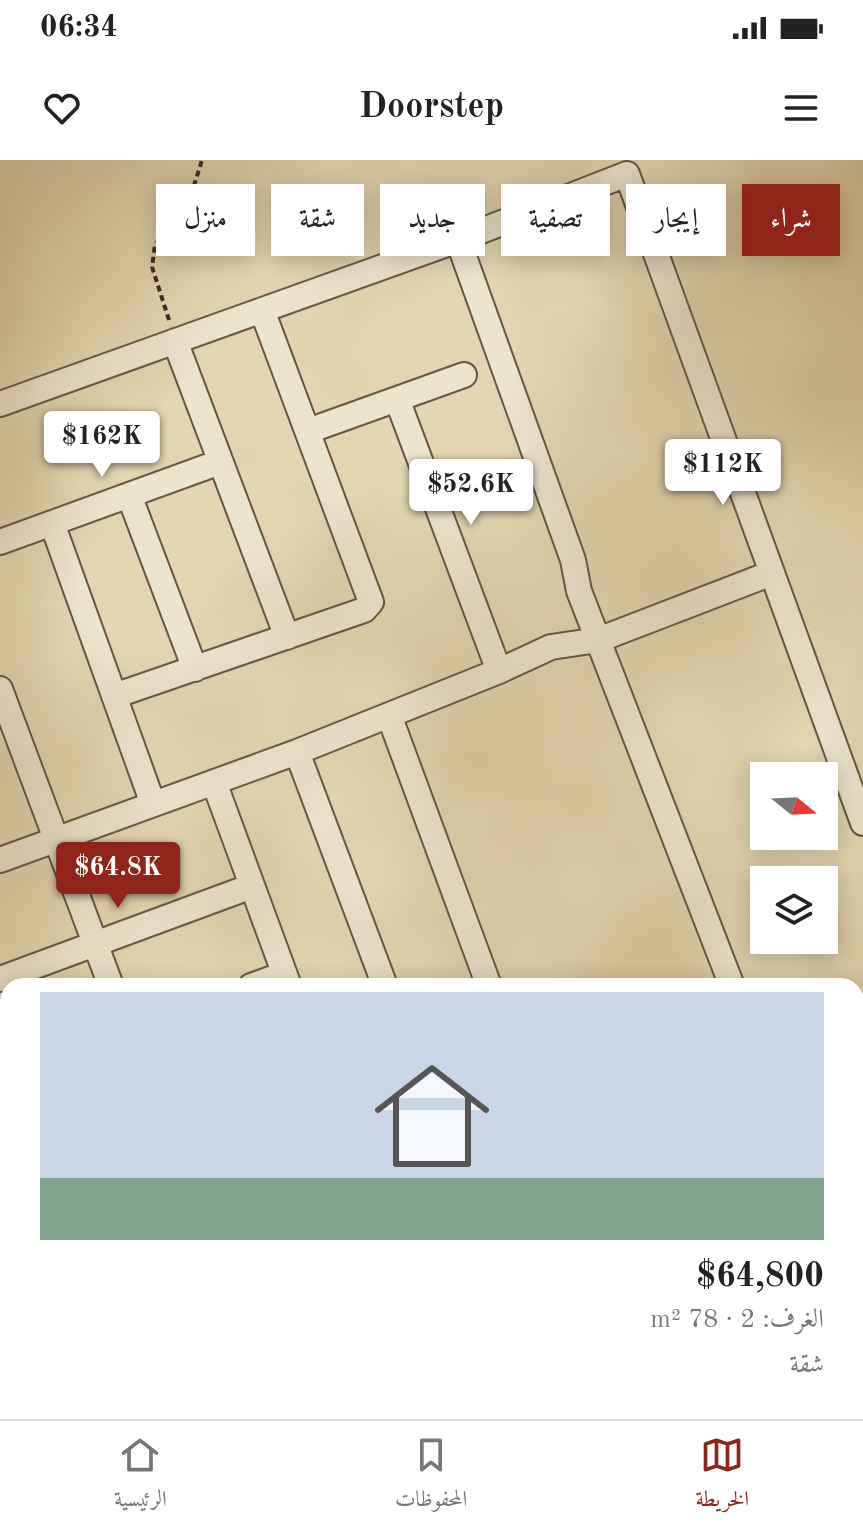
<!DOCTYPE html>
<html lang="ar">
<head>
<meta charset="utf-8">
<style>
  body { margin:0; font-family:"Old Standard TT",Amiri,serif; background:#f2f2f2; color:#222; direction:rtl; height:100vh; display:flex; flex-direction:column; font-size:30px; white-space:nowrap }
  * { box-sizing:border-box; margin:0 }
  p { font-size:26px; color:#767676 }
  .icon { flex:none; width:44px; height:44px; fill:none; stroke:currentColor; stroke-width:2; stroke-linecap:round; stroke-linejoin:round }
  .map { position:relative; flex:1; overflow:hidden; direction:ltr }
  .panel { position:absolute; left:0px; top:818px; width:864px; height:442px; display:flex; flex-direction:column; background:#fff; border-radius:24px 24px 0 0; box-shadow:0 4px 20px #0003; direction:rtl }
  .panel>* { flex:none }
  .top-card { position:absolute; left:24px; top:24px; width:816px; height:72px; direction:rtl; display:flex; gap:16px }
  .needle { width:52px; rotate:108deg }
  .tools { position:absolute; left:750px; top:602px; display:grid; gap:16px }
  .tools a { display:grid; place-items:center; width:88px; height:88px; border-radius:0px; background:#fff; box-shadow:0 4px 20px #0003; font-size:40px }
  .price { position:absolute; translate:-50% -68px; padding:0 18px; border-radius:8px; background:#fff; color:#222; font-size:26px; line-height:52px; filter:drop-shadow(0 2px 4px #0008) }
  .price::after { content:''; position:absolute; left:50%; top:48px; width:24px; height:18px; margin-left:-12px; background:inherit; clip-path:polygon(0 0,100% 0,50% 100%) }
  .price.current { background:#8f2418; color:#fff }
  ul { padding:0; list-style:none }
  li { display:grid; align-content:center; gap:16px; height:424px; padding:0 40px }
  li+li { border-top:2px solid #e0e0e0 }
  li span { display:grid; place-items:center; height:248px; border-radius:0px; color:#555 }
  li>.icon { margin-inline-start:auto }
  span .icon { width:144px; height:144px; fill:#fffc; stroke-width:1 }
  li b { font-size:34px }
  .tag { padding:0 28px; border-radius:0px; background:#fff; box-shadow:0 4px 20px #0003; font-size:28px; line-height:72px }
  .tag.current { background:#8f2418; color:#fff }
  .status { display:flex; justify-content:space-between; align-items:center; height:56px; padding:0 40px; background:#fff; direction:ltr }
  .status svg { height:22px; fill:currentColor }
  header { display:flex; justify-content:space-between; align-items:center; height:104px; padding:0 40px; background:#fff; font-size:36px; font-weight:800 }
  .tab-bar { display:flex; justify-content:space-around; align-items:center; height:112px; border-top:2px solid #e0e0e0; background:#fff; font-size:22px; color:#767676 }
  .tab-bar a { display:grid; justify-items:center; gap:4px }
  .tab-bar .current { color:#8f2418 }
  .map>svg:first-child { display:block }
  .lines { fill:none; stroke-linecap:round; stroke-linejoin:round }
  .minor-casing { stroke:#655647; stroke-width:28 }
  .path { stroke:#3b2b24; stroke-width:4; stroke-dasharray:6 4; stroke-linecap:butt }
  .minor { stroke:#ede4cc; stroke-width:24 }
</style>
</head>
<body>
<div class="status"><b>06:34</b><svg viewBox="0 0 49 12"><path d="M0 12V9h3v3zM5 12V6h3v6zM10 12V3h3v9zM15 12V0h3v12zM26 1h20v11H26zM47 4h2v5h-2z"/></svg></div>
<header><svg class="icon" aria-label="menu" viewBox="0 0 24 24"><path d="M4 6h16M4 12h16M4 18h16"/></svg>Doorstep<svg class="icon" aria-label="heart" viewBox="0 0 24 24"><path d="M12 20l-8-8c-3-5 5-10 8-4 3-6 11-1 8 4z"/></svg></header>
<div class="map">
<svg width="863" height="1259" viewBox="0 0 863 1259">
  <rect width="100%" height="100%" fill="#e3d6b0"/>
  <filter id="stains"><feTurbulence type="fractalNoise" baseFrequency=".0025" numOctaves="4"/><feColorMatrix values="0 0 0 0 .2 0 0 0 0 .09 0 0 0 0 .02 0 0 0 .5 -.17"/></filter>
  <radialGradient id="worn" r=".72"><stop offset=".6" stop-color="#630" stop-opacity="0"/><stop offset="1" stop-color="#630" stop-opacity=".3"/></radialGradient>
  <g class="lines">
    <g class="minor-casing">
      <path id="minor" d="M175,181L287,477
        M397,239L499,511
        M0,244L458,80L627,14L863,663
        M308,271L464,215
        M129,335L195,509
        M52,363L153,644
        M0,382L220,302
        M0,529L111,826
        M114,536L364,450L371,442L262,150
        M389,555L489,826
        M297,592L385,826
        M214,622L289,826
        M0,700L297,592L499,511L551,487L598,480L579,431L573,400L458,80
        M0,819L252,726
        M251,826L284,814
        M732,826L598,480L772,413
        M0,919L8,916
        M856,1119L863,1116
        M856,1173L863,1192
        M0,1194L8,1216
        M21,1252L23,1259
        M144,1252L147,1259
        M267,1252L270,1259
        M646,1252L649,1259
        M758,1252L761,1259
        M489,1259L508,1252"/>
    </g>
    <path class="path" d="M169,160L152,107L155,85L170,65L187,48L202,0"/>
    <use href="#minor" class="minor"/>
  </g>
  <rect width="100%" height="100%" filter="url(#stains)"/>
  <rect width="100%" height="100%" fill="url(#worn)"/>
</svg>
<div class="tools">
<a><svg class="needle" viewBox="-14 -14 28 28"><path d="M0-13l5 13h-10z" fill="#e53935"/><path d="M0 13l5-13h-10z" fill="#767676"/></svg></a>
<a><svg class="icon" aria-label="layers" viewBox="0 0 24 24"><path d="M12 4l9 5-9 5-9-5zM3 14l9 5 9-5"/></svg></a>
</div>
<b class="price" style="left:102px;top:319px">$162K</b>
<b class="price" style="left:723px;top:347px">$112K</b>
<b class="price" style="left:471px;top:367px">$52.6K</b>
<b class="price current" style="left:118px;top:750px">$64.8K</b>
<div class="top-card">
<a class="tag current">شراء</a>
<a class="tag">إيجار</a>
<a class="tag">تصفية</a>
<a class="tag">جديد</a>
<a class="tag">شقة</a>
<a class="tag">منزل</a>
</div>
<section class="panel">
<ul>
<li><span style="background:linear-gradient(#c9d6e8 75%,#7fa58c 0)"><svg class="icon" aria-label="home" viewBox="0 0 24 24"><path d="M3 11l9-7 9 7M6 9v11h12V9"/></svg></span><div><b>$64,800</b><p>الغرف: 2 · 78 m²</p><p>شقة</p></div></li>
</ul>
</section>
</div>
<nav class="tab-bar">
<a class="current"><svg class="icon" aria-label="map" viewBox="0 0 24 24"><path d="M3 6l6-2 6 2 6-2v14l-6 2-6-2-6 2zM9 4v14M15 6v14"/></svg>الخريطة</a>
<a><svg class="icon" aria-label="saved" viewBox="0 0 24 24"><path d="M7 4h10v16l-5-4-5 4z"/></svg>المحفوظات</a>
<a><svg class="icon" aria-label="home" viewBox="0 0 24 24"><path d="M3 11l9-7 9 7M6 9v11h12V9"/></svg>الرئيسية</a>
</nav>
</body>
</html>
